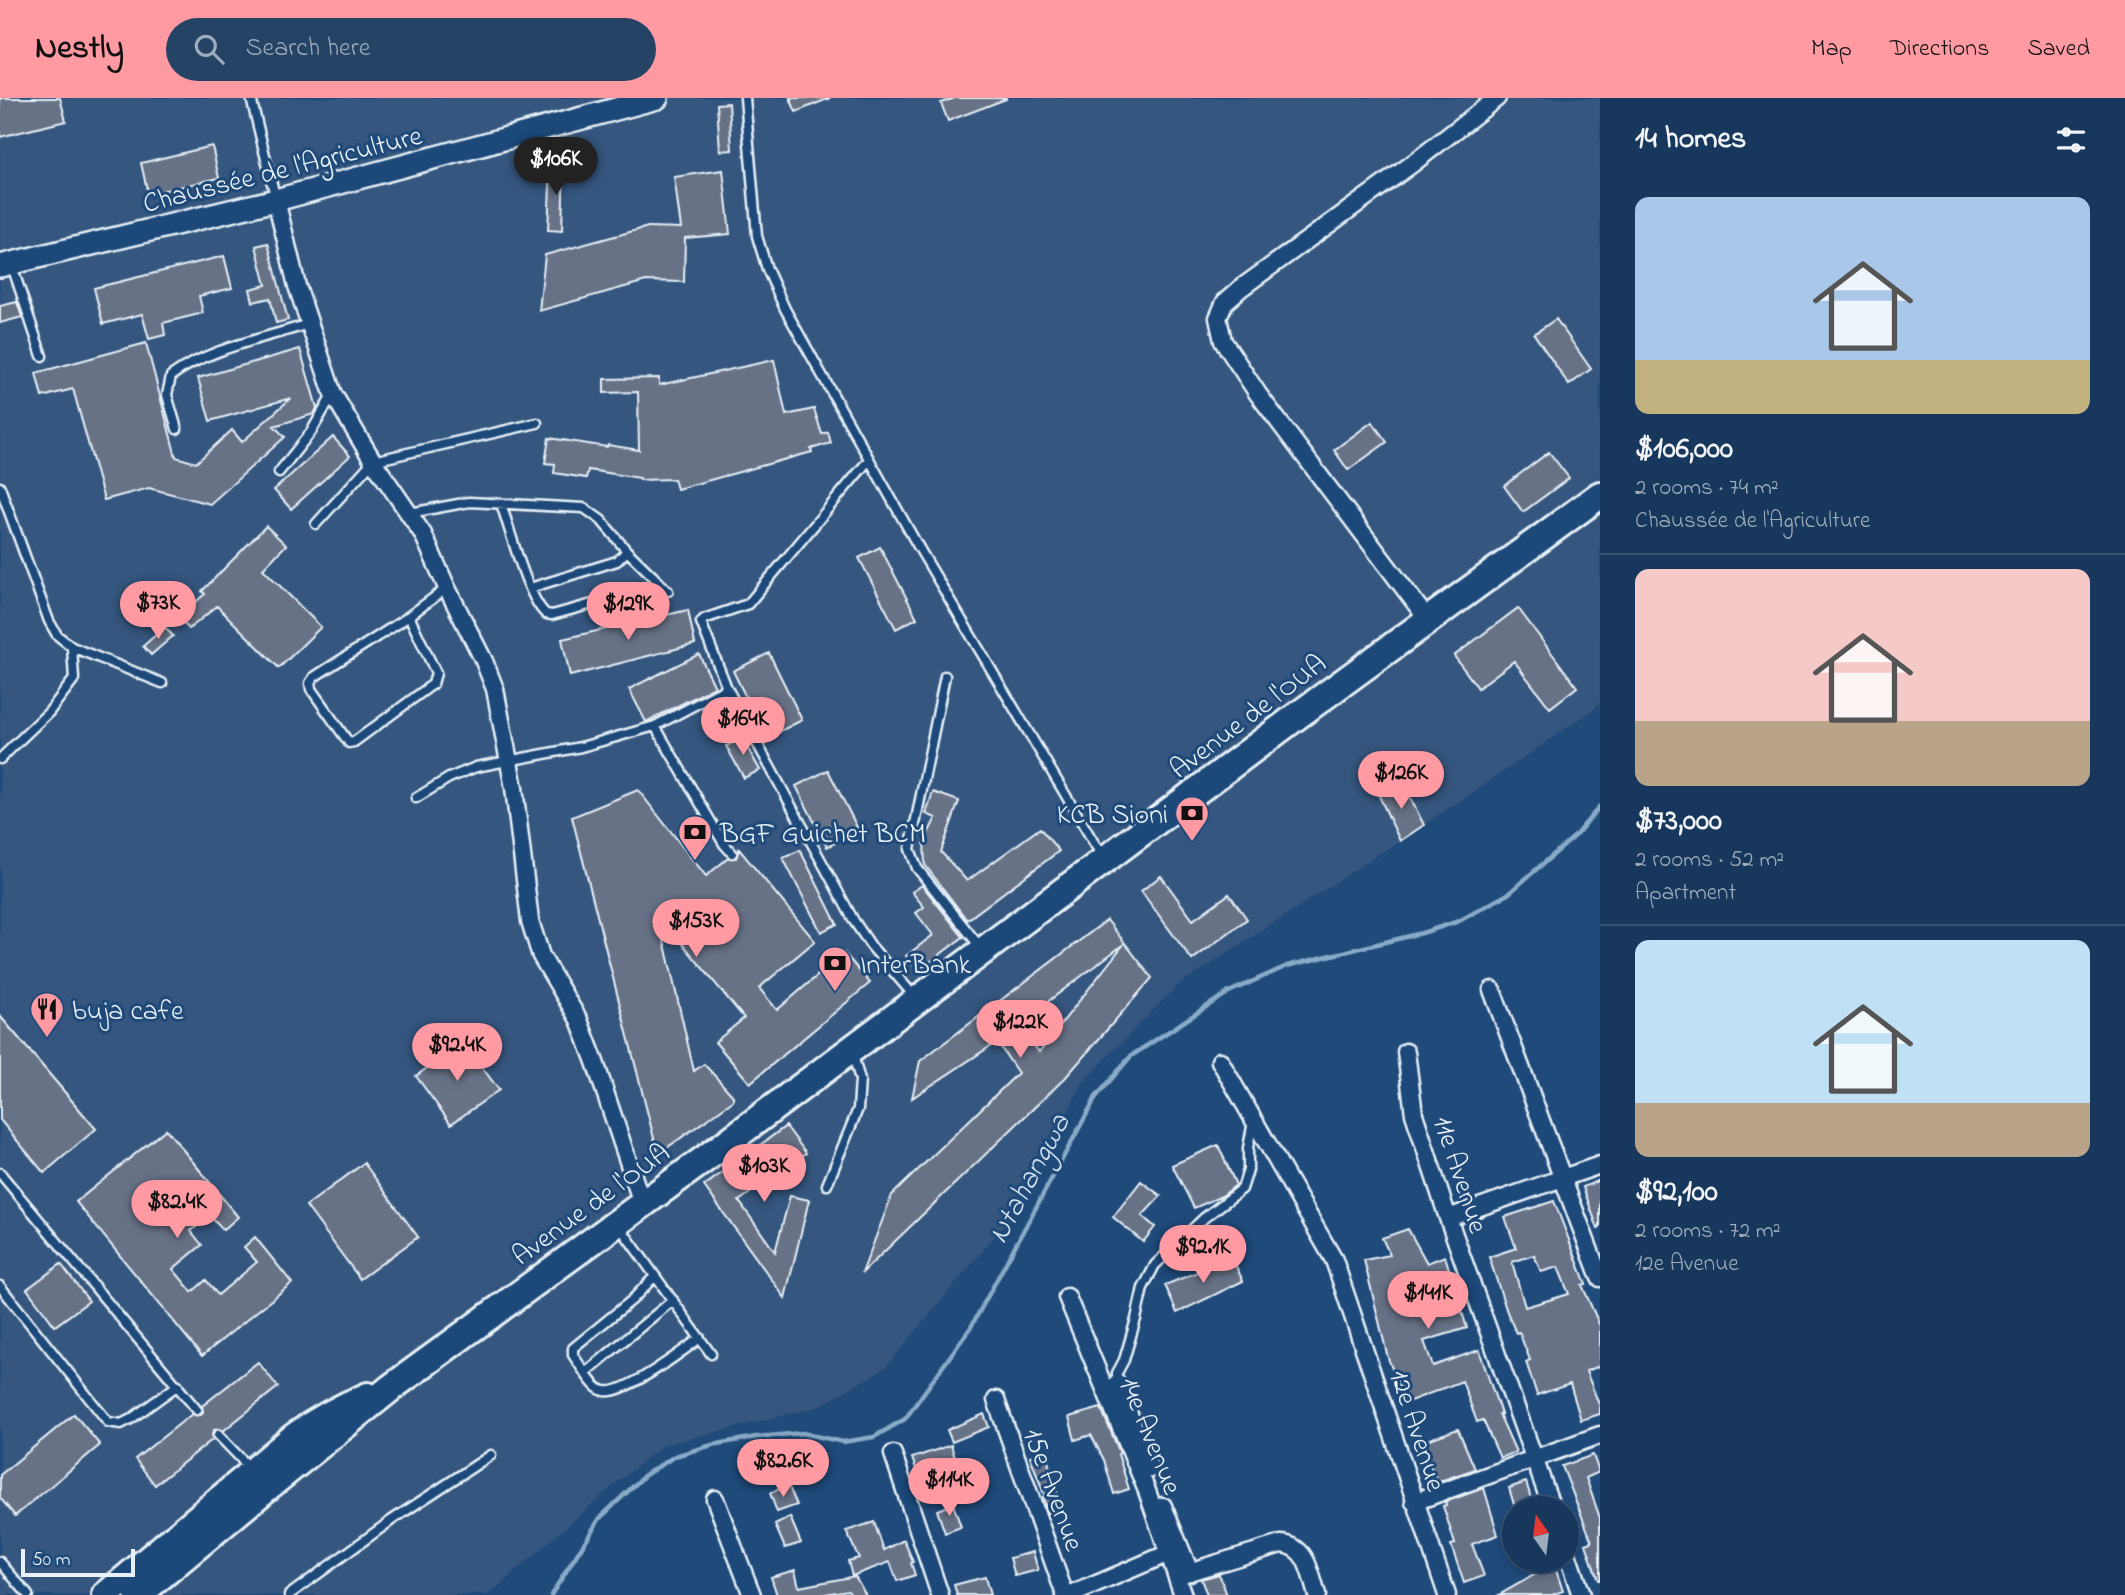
<!DOCTYPE html>
<html lang="en">
<head>
<meta charset="utf-8">
<style>
  body { margin:0; font-family:"Indie Flower",sans-serif; background:#244365; color:#f1f3f6; height:100vh; display:flex; flex-direction:column; font-size:26px; white-space:nowrap }
  * { box-sizing:border-box; margin:0 }
  p { font-size:23px; color:#9eacbb }
  .icon { flex:none; width:38px; height:38px; fill:none; stroke:currentColor; stroke-width:2; stroke-linecap:round; stroke-linejoin:round }
  .map { position:relative; flex:1; overflow:hidden }
  .side { display:flex; flex-direction:column; background:#17385c; width:525px }
  .side>* { flex:none }
  .needle { width:46px; rotate:346deg }
  .fabs { position:absolute; left:1502px; top:1398px; display:grid; gap:14px }
  .fabs a { display:grid; place-items:center; width:77px; height:77px; border-radius:50%; background:#17385c; box-shadow:0 4px 10px #0003,0 0 0 2px #365272; font-size:35px }
  .scale { position:absolute; left:21px; bottom:18px; width:114px; box-sizing:border-box; padding-left:7px; border:4px solid #e8f1f8; border-top:0; font-size:19px; line-height:24px; white-space:nowrap; color:#e8f1f8; -webkit-text-stroke:5px #1f4a7a; paint-order:stroke }
  .price { position:absolute; translate:-50% -60px; padding:0 16px; border-radius:24px; background:#ff9aa2; color:#111; font-size:23px; line-height:46px; filter:drop-shadow(0 2px 4px #0008) }
  .price::after { content:''; position:absolute; left:50%; top:42px; width:21px; height:16px; margin-left:-10px; background:inherit; clip-path:polygon(0 0,100% 0,50% 100%) }
  .price.current { background:#222; color:#fff }
  ul { padding:0; list-style:none }
  li { display:grid; align-content:center; gap:14px; height:371px; padding:0 35px }
  li+li { border-top:2px solid #365272 }
  li span { display:grid; place-items:center; height:217px; border-radius:14px; color:#555 }
  li>.icon { margin-inline-start:auto }
  span .icon { width:126px; height:126px; fill:#fffc; stroke-width:1 }
  li b { font-size:30px }
  h2 { display:flex; justify-content:space-between; align-items:center; height:84px; padding:0 35px; font-size:30px }
  header { display:flex; align-items:center; gap:42px; box-sizing:border-box; height:98px; padding:0 35px; background:#ff9aa2; color:#111 }
  header strong { font-size:33px }
  nav { display:flex; gap:38px; margin-inline-start:auto; font-size:24px }
  .search { width:490px; height:63px; background:#244365; display:flex; align-items:center; gap:18px; box-sizing:border-box; padding:0 24px; border-radius:38px; color:#9eacbb; font-size:26px }
  main { display:flex; flex:1; min-height:0 }
  .map>svg:first-child { display:block }
  .built { fill:#35567e }
  .lines { fill:none; stroke-linecap:round; stroke-linejoin:round }
  .stream { stroke:#89abc7; stroke-width:4.5 }
  .building { fill:#687287; stroke:#e8f1f8; stroke-width:2; fill-rule:evenodd }
  .service-casing { stroke:#e8f1f8; stroke-width:13 }
  .minor-casing { stroke:#e8f1f8; stroke-width:21 }
  .tertiary-casing { stroke:#e8f1f8; stroke-width:26 }
  .primary-casing { stroke:#e8f1f8; stroke-width:32 }
  .service { stroke:#1f4a7a; stroke-width:8 }
  .minor { stroke:#1f4a7a; stroke-width:16 }
  .tertiary { stroke:#1f4a7a; stroke-width:21 }
  .primary { stroke:#1f4a7a; stroke-width:26 }
  .labels { text-anchor:middle; stroke-width:6; stroke-linejoin:round; paint-order:stroke }
  .street-label { font-size:28px; fill:#e8f1f8; stroke:#1f4a7a }
  .poi-label { font-size:28px; fill:#e8f1f8; stroke:#1f4a7a; text-anchor:start }
  .water-label { font-size:30px; font-style:italic; fill:#d0dfec; stroke:#1f4a7a }
</style>
</head>
<body>
<header>
<strong>Nestly</strong>
<div class="search"><svg class="icon" aria-label="search" viewBox="0 0 24 24"><circle cx="10" cy="10" r="6"/><path d="M15 15l6 6"/></svg>Search here</div>
<nav><a>Map</a><a>Directions</a><a>Saved</a></nav>
</header>
<main>
<div class="map">
<svg width="1600" height="1497" viewBox="0 0 1600 1497">
  <rect width="100%" height="100%" fill="#1f4a7a"/>
  <filter id="ink" filterUnits="userSpaceOnUse"><feTurbulence type="fractalNoise" baseFrequency=".0143" numOctaves="2"/><feDisplacementMap in="SourceGraphic" scale="14" xChannelSelector="R" yChannelSelector="G"/><feConvolveMatrix kernelMatrix="1 2 1 2 8 2 1 2 1" color-interpolation-filters="sRGB"/></filter>
  <g filter="url(#ink)">
    <path class="built" d="M0,0H1600V604L1593,612L1475,693L1177,888L1084,983L1011,1119L885,1270L818,1309L663,1347L614,1387L489,1497H0Z"/>
    <g class="lines">
      <path class="stream" d="M551,1497L600,1420L645,1377L675,1358L712,1347L756,1339L803,1335L843,1344L874,1339L905,1321L971,1229L1096,999L1131,958L1229,894L1287,868L1422,835L1459,823L1508,796L1575,738L1600,708"/>
    </g>
    <path class="building" d="M0,0H60L66,23L0,39Z
      M790,0H830L796,14Z
      M955,0H1006V1L948,23L941,5Z
      M729,5L732,52L720,53L717,6Z
      M212,48L219,80L148,96L141,65Z
      M551,64H564L562,133L548,132Z
      M723,72L730,136L685,140L684,184L646,183L539,213L545,157L648,129L681,130L674,79Z
      M268,145L288,222L276,225L270,200L253,204L250,191L266,187L256,148Z
      M224,158L232,190L199,198L203,215L163,225L165,237L149,241L142,216L103,226L94,190Z
      M17,204L22,219L0,225V208Z
      M1556,221L1591,271L1569,287L1534,236Z
      M146,245L176,359L196,365L232,332L242,344L291,300L210,323L198,280L300,251L317,310L314,316L274,328L285,339L210,406L149,390L104,402L73,291L42,299L36,275Z
      M774,262L786,317L814,311L822,336L828,334L831,345L811,351L812,354L677,391L674,381L640,382V380L588,372L586,380L554,375L555,366L545,365L549,340L607,349L608,347L639,352L638,294L604,295V281L659,280V287Z
      M1372,324L1387,344L1348,372L1334,352Z
      M333,339L350,358L291,411L274,392Z
      M1549,354L1569,380L1523,414L1504,388Z
      M266,428L286,447L263,471L321,529L279,570L217,508L189,531L178,519L205,496L202,493Z
      M880,449L917,520L896,531L859,460Z
      M1518,510L1577,589L1550,610L1514,563L1478,590L1454,558Z
      M688,512L695,546L570,578L562,541Z
      M165,529L173,538L151,557L143,548Z
      M769,555L802,622L763,642L757,632L761,630L733,573Z
      M699,556L715,589L646,624L629,591Z
      M746,638L751,648L747,649L760,672L744,680L726,648Z
      M828,672L859,733L827,749L796,688Z
      M1402,684L1424,727L1400,743L1379,698Z
      M638,692L706,778L728,760H736L739,751L815,843L759,890L777,912L844,855L870,885L750,985L715,944L744,920L658,816L694,973L704,966L733,998V1003L658,1056L572,719Z
      M933,694L959,703L941,754L967,783L1040,730L1059,753L967,822L925,767L924,743L936,720L926,716Z
      M800,752L837,826L821,834L783,760Z
      M1161,778L1193,822L1229,796L1247,821L1192,862L1141,793Z
      M922,787L963,839L918,873L906,858L933,837L916,815L924,809L912,794Z
      M1107,822L1152,880L1065,980L862,1175L892,1097L1018,975L997,944L912,1000L920,963ZM1124,846L1039,954L1017,927Z
      M0,918L96,1031L44,1075L0,1022Z
      M463,944L499,992L451,1026L416,978Z
      M786,1028L806,1055L739,1103L775,1154L790,1098L809,1102L785,1200L704,1088Z
      M166,1031L238,1119L223,1132L210,1118L191,1133L202,1147L173,1171L192,1194L206,1182L218,1197L257,1164L244,1149L255,1139L292,1185L202,1258L76,1104Z
      M1218,1047L1236,1087L1222,1098L1194,1110L1172,1067Z
      M364,1065L418,1139L360,1181L306,1108Z
      M1600,1082V1130L1598,1131L1583,1089Z
      M1141,1083L1161,1098L1142,1118L1155,1129L1143,1144L1113,1119Z
      M1554,1103L1586,1186L1582,1187L1600,1228V1268L1586,1273L1600,1309V1316L1581,1322L1570,1286L1537,1297L1526,1264L1530,1262L1519,1234L1516,1235L1507,1214L1489,1159L1516,1150L1505,1119ZM1534,1157L1541,1174L1558,1169L1569,1196L1525,1209L1512,1164Z
      M1408,1131L1427,1165L1445,1158L1467,1230L1424,1243L1433,1268L1479,1252L1501,1316H1499L1516,1354L1500,1360L1483,1322L1477,1324L1462,1283L1405,1305L1388,1260L1364,1162L1390,1157L1382,1140Z
      M1232,1160L1243,1183L1177,1215L1165,1187Z
      M61,1166L89,1203L55,1228L27,1191Z
      M258,1264L278,1289L223,1333L219,1331L214,1332L212,1336L213,1341L155,1387L135,1361L192,1316L201,1317L203,1314L202,1308Z
      M1101,1310L1120,1355L1118,1356L1129,1391L1114,1396L1104,1362L1091,1337L1075,1342L1069,1319Z
      M74,1316L100,1347L15,1418L0,1400V1377Z
      M984,1316L989,1329L952,1344L947,1332Z
      M1458,1331L1475,1371L1437,1384L1421,1344Z
      M951,1347L956,1363L918,1376L912,1360Z
      M1045,1353L1062,1412L1047,1415L1043,1399H1045L1030,1358Z
      M1593,1357L1599,1374L1586,1380L1600,1420V1482H1598L1586,1446L1592,1444L1562,1368Z
      M1526,1384L1534,1410H1515L1509,1390Z
      M788,1387L797,1407L777,1414L770,1395Z
      M1484,1390L1498,1437L1472,1446L1484,1478L1464,1485L1451,1447L1455,1446L1443,1408L1446,1407L1445,1404Z
      M953,1406L961,1429L945,1435L937,1412Z
      M790,1419L801,1445L785,1450L775,1427Z
      M874,1424L884,1452L904,1442L913,1464L911,1465L915,1477L897,1483L890,1464L852,1478L848,1463L859,1460L846,1433Z
      M1033,1454L1038,1472L1015,1478L1010,1460Z
      M1555,1469L1563,1493L1552,1497H1499L1534,1477Z
      M795,1472L799,1489L855,1478L866,1497H852L848,1492L819,1497H777L771,1479Z
      M1219,1476L1227,1497H1207L1201,1481Z
      M985,1479L990,1497H957L954,1487Z"/>
    <g class="lines">
      <g class="service-casing">
        <path id="service" d="M251,0L276,102
          M745,0L757,138L767,171L785,211L919,450L1103,760
          M12,168L42,258
          M177,331L167,297L171,278C207,251 265,240 309,226
          M279,374L311,334L333,296
          M0,389L49,523L57,537L72,549L162,585
          M501,406C510,431 528,502 546,516L552,517L662,487
          M410,415L469,404L584,410L601,422L627,453L668,493
          M316,426L373,363L537,325
          M530,490L617,463L627,453
          M409,518L436,575L433,586L354,644L349,645L311,591L310,585L314,579L405,521L409,518L447,490
          M945,578L910,751L917,770L981,850
          M727,590L701,524L704,521L748,506L868,363
          M655,628L724,746L732,755
          M0,661L49,614L74,581L72,549
          M416,700L449,680L476,669L581,649L655,628L727,590L854,823L871,848L915,899
          M0,1075L197,1312
          M827,1087L858,1011L860,982L853,957
          M620,1129L711,1256
          M0,1188L108,1324L121,1326L131,1321L178,1287
          M673,1202L585,1275C590,1282 596,1292 605,1293C624,1297 683,1253 700,1240
          M585,1275L573,1257V1250L632,1202L655,1178
          M1117,1285V1275L1124,1262L1136,1221L1143,1190L1155,1167L1204,1120L1242,1091L1248,1072V1050L1253,1023
          M218,1337L250,1370
          M0,1464L28,1497
          M289,1497L392,1422L491,1357"/>
      </g>
      <g class="minor-casing">
        <path id="minor" d="M276,102L297,188L333,296L373,363L423,436L447,490L484,563L495,591L514,690L530,823L541,858L579,922L595,964L642,1105
          M1428,522L1258,296L1223,243L1218,220L1225,204L1241,190L1412,66L1497,0
          M1492,892L1600,1180
          M1406,954L1414,1016L1448,1120L1552,1410
          M1220,963L1334,1162L1447,1497
          M1448,1120L1600,1067
          M1067,1199L1147,1393L1183,1497
          M1117,1285L1150,1371
          M996,1302L1065,1497
          M893,1356L940,1497
          M715,1401L752,1497
          M1414,1404L1600,1337
          M1163,1408L1190,1474
          M1566,1453L1581,1497
          M1182,1476L1281,1446C1308,1448 1310,1476 1317,1497
          M1071,1497L1169,1455"/>
      </g>
      <g class="tertiary-casing">
        <path id="tertiary" d="M0,168L276,102L657,0"/>
      </g>
      <g class="primary-casing">
        <path id="primary" d="M106,1497L294,1339C318,1321 341,1309 368,1298
          M138,1497L269,1388L392,1289L721,1049L1297,618L1600,397"/>
      </g>
      <use href="#service" class="service"/>
      <use href="#minor" class="minor"/>
      <use href="#tertiary" class="tertiary"/>
      <use href="#primary" class="primary"/>
    </g>
  </g>
  <defs>
    <g id="bank-pin" transform="scale(1.75)"><path d="M0 17L-7.5 6A9.5 9.5 0 1 1 7.5 6Z" fill="#ff9aa2" stroke="#1f4a7a"/><path d="M-6-4H6V4H-6ZM0-2.3a2.3 2.3 0 1 0 0 4.6a2.3 2.3 0 1 0 0-4.6Z" fill="#111"/></g>
    <g id="restaurant-pin" transform="scale(1.75)"><path d="M0 17L-7.5 6A9.5 9.5 0 1 1 7.5 6Z" fill="#ff9aa2" stroke="#1f4a7a"/><path d="M-5-6h1v4h1v-4h1v4h1v-4h1v5L-1.5 .5V6h-2V.5L-5-1ZM5-6V6H3V1.5H1.5Q1.5-4 5-6Z" fill="#111"/></g>
  </defs>
  <g fill-rule="evenodd">
    <use href="#bank-pin" x="1192" y="715"/>
    <use href="#bank-pin" x="695" y="734"/>
    <use href="#bank-pin" x="835" y="865"/>
    <use href="#restaurant-pin" x="47" y="911"/>
  </g>
  <g class="labels">
    <g class="street-label">
      <text transform="translate(282 70) rotate(-14)" y="10">Chaussée de l'Agriculture</text>
      <text transform="translate(1247 617) rotate(-37)" y="10">Avenue de l'OUA</text>
      <text transform="translate(1462 1076) rotate(72)" y="10">11e Avenue</text>
      <text transform="translate(590 1105) rotate(-36)" y="10">Avenue de l'OUA</text>
      <text transform="translate(1419 1332) rotate(72)" y="10">12e Avenue</text>
      <text transform="translate(1152 1337) rotate(68)" y="10">14e Avenue</text>
      <text transform="translate(1055 1391) rotate(70)" y="10">15e Avenue</text>
    </g>
    <g class="poi-label">
      <text x="1168" y="725" text-anchor="end">KCB Sioni</text>
      <text x="720" y="744">BGF Guichet BCM</text>
      <text x="860" y="875">InterBank</text>
      <text x="72" y="921">buja cafe</text>
    </g>
    <g class="water-label">
      <text transform="translate(1028 1080) rotate(-62)" y="10">Ntahangwa</text>
    </g>
  </g>
</svg>
<div class="fabs">
<a><svg class="needle" viewBox="-14 -14 28 28"><path d="M0-13l5 13h-10z" fill="#e53935"/><path d="M0 13l5-13h-10z" fill="#9eacbb"/></svg></a>
</div>
<div class="scale">50 m</div>
<b class="price current" style="left:556px;top:99px">$106K</b>
<b class="price" style="left:158px;top:543px">$73K</b>
<b class="price" style="left:628px;top:544px">$129K</b>
<b class="price" style="left:743px;top:659px">$164K</b>
<b class="price" style="left:1401px;top:713px">$126K</b>
<b class="price" style="left:696px;top:861px">$153K</b>
<b class="price" style="left:1020px;top:962px">$122K</b>
<b class="price" style="left:457px;top:985px">$92.4K</b>
<b class="price" style="left:764px;top:1106px">$103K</b>
<b class="price" style="left:177px;top:1142px">$82.4K</b>
<b class="price" style="left:1203px;top:1187px">$92.1K</b>
<b class="price" style="left:1428px;top:1233px">$141K</b>
<b class="price" style="left:783px;top:1401px">$82.6K</b>
<b class="price" style="left:949px;top:1420px">$114K</b>
</div>
<section class="side">
<h2>14 homes<svg class="icon" aria-label="filters" viewBox="0 0 24 24"><path d="M4 7h16M4 17h16"/><circle cx="9" cy="7" r="2"/><circle cx="15" cy="17" r="2"/></svg></h2>
<ul>
<li><span style="background:linear-gradient(#a9c7e8 75%,#c2b280 0)"><svg class="icon" aria-label="home" viewBox="0 0 24 24"><path d="M3 11l9-7 9 7M6 9v11h12V9"/></svg></span><div><b>$106,000</b><p>2 rooms · 74 m²</p><p>Chaussée de l'Agriculture</p></div></li>
<li><span style="background:linear-gradient(#f6c9c9 70%,#b9a48a 0)"><svg class="icon" aria-label="home" viewBox="0 0 24 24"><path d="M3 11l9-7 9 7M6 9v11h12V9"/></svg></span><div><b>$73,000</b><p>2 rooms · 52 m²</p><p>Apartment</p></div></li>
<li><span style="background:linear-gradient(#bfe0f5 75%,#b9a48a 0)"><svg class="icon" aria-label="home" viewBox="0 0 24 24"><path d="M3 11l9-7 9 7M6 9v11h12V9"/></svg></span><div><b>$92,100</b><p>2 rooms · 72 m²</p><p>12e Avenue</p></div></li>
</ul>
</section>
</main>
</body>
</html>
